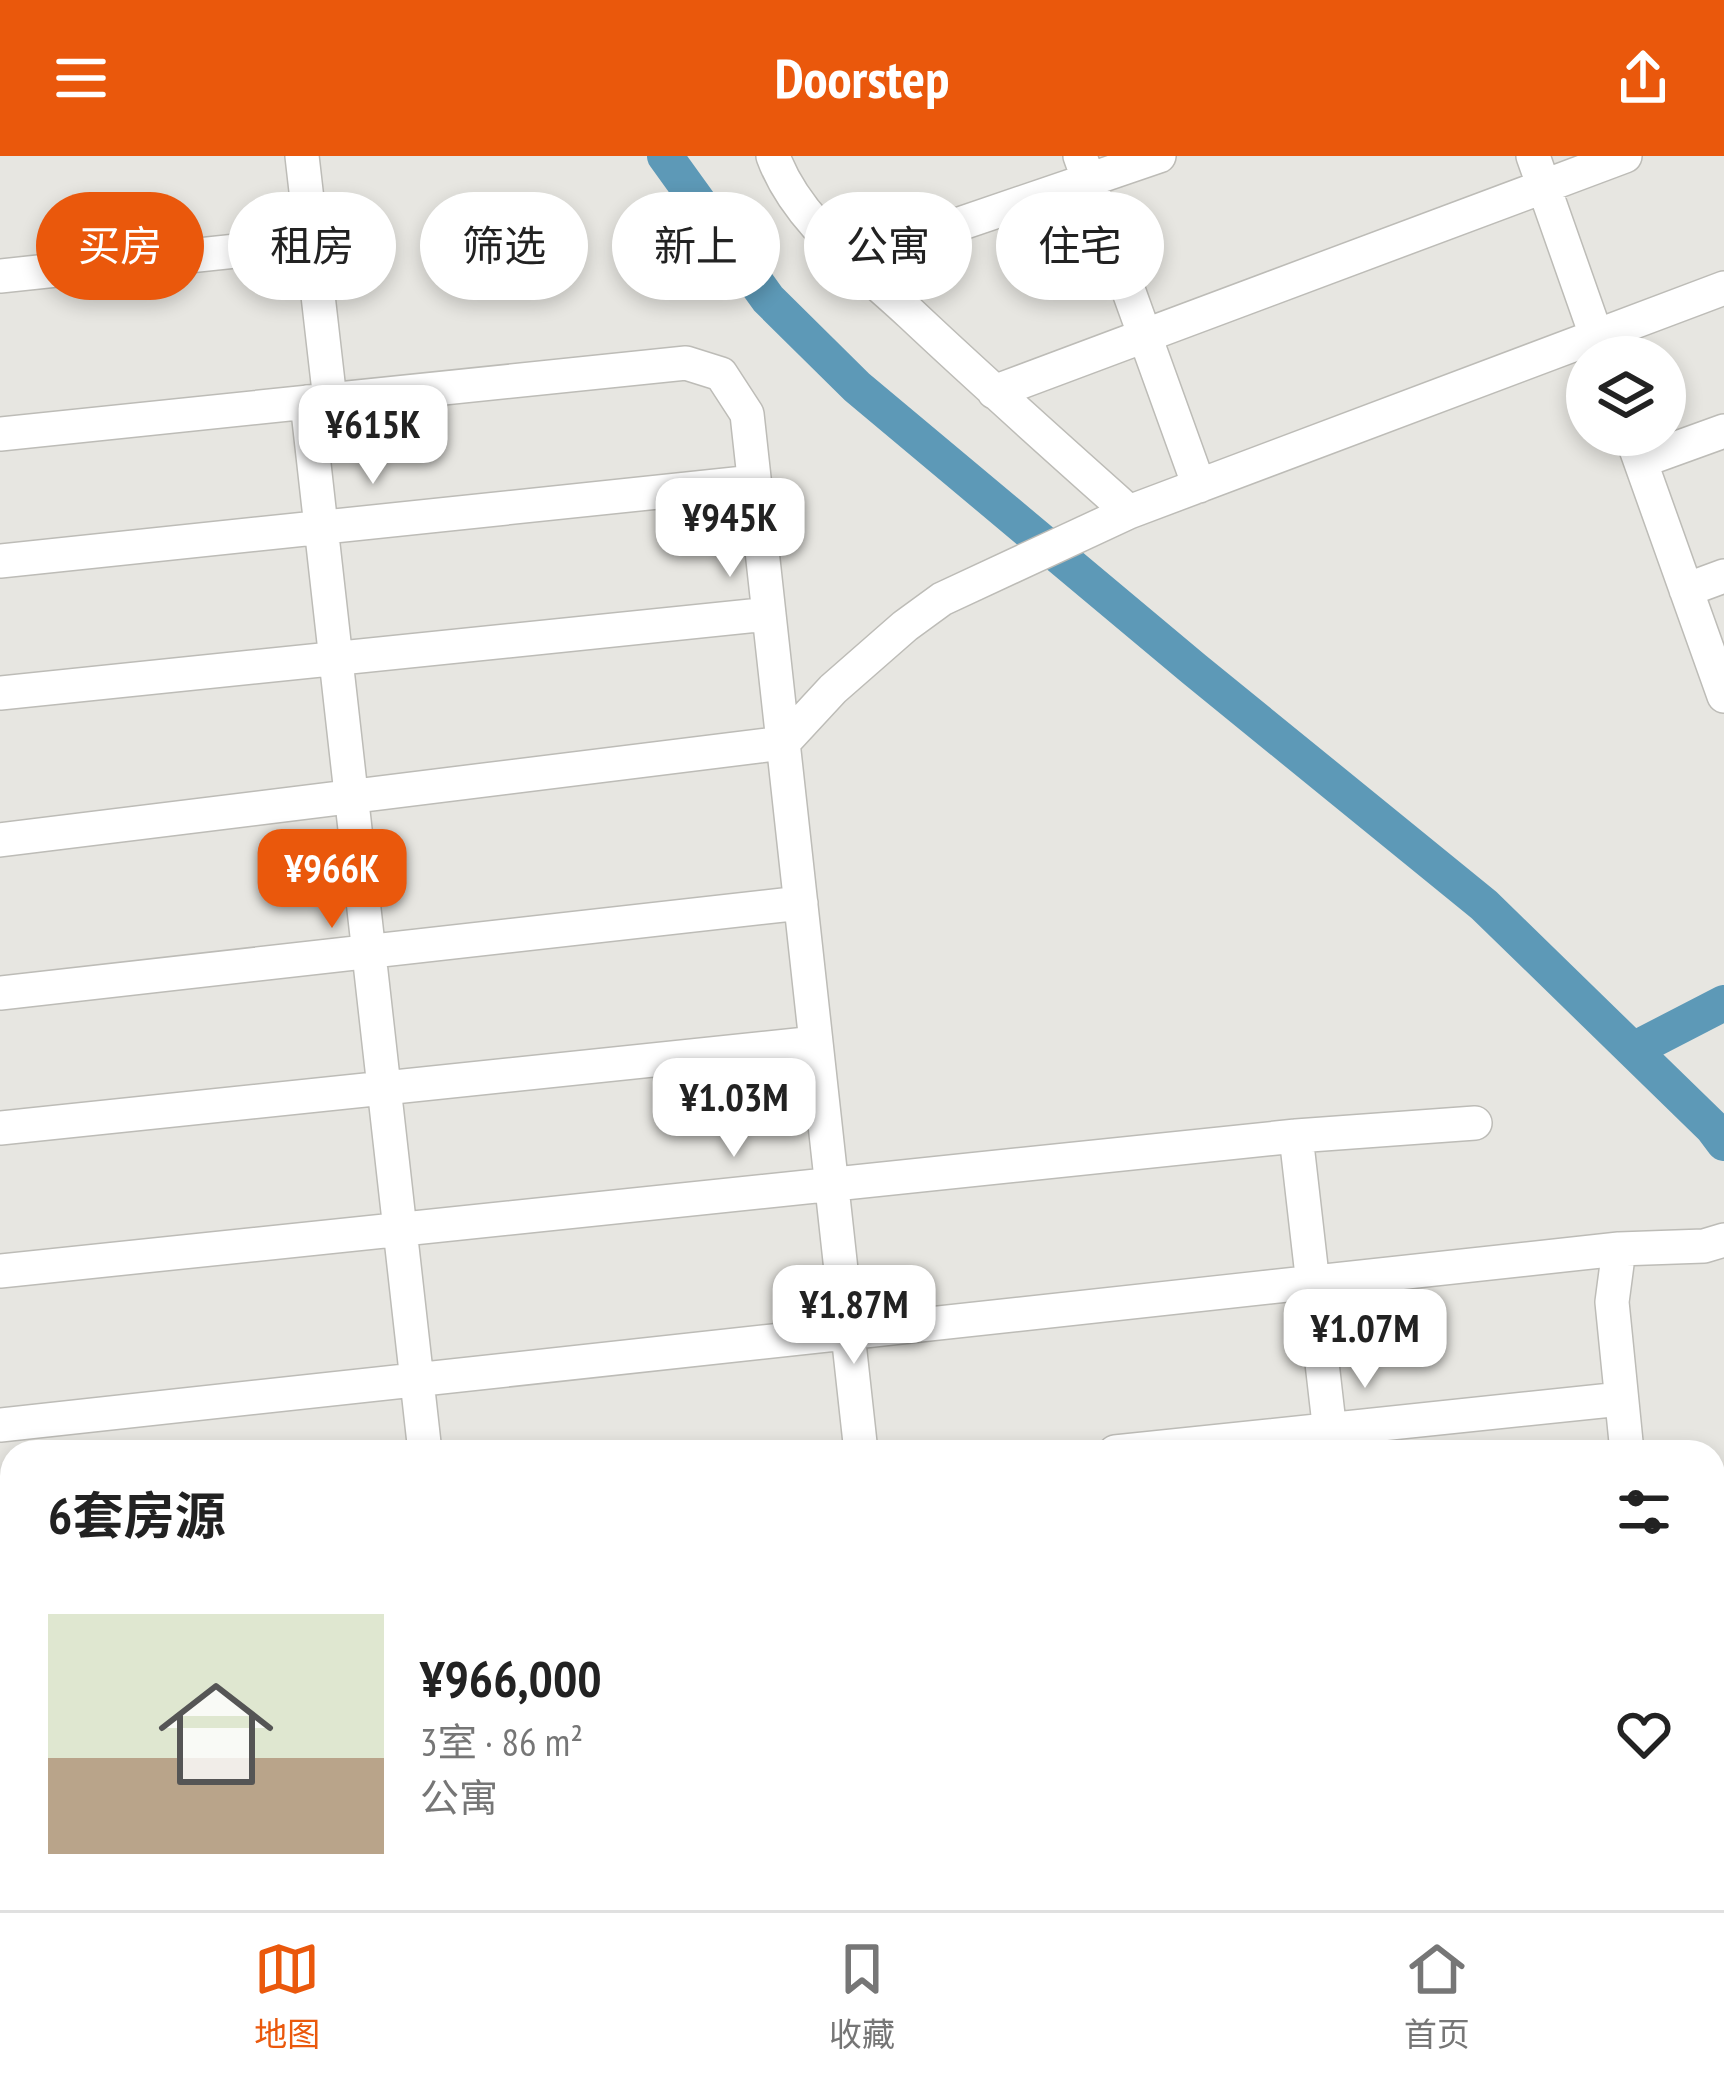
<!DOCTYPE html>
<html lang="zh">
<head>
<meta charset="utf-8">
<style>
  body { margin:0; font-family:"PT Sans Narrow","Noto Sans SC",sans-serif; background:#f6f6f6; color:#222; height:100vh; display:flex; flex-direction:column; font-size:45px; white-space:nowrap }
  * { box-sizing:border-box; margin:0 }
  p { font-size:39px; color:#767676 }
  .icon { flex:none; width:66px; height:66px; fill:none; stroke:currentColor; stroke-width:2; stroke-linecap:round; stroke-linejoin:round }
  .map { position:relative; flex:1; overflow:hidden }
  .panel { position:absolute; left:0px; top:1284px; width:1725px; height:471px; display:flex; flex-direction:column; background:#fff; border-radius:36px 36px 0 0; box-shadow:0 6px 18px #0003 }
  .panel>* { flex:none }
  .hud { position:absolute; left:36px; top:36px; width:1653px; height:108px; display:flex; gap:24px }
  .controls { position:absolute; left:1566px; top:180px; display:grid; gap:24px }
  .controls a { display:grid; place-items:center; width:120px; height:120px; border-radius:50%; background:#fff; box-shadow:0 6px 18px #0003; font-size:60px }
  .price { position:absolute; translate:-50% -102px; padding:0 27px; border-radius:24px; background:#fff; color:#222; font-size:39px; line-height:78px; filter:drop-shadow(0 3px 6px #0008) }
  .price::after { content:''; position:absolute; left:50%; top:72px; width:36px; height:27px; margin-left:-18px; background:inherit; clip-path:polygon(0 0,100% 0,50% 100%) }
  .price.on { background:#ea580c; color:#fff }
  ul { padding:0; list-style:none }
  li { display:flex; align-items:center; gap:36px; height:300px; padding:0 48px }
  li+li { border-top:3px solid #e0e0e0 }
  li span { display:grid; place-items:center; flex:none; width:336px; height:240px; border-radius:0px; color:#555 }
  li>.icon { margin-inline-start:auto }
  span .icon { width:144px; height:144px; fill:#fffc; stroke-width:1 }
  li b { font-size:51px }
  h2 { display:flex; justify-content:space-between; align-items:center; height:144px; padding:0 48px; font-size:51px }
  .tag { padding:0 42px; border-radius:54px; background:#fff; box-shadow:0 6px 18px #0003; font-size:42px; line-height:108px }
  .tag.on { background:#ea580c; color:#fff }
  header { display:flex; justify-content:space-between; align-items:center; height:156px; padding:0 48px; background:#ea580c; color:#fff; font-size:54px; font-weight:800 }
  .menu { display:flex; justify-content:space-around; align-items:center; height:168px; border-top:3px solid #e0e0e0; background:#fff; font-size:33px; color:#767676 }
  .menu a { display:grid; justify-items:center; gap:6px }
  .menu .on { color:#ea580c }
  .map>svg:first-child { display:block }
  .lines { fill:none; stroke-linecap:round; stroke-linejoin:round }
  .canal { stroke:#5d99b7; stroke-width:36 }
  .minor-casing { stroke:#bdbcb7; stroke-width:36 }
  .minor { stroke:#fff; stroke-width:33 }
</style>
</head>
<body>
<header><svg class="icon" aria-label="menu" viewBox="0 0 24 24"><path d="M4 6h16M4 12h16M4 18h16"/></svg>Doorstep<svg class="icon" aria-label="share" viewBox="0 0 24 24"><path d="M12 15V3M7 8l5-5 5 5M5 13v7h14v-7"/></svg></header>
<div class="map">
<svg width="1724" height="1754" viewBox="0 0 1724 1754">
  <rect width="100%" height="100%" fill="#e7e6e1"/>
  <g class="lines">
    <path class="canal" d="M665,0L768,143L857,231L1194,513L1484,749L1712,971L1724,987
      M1633,894L1724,847"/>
    <g class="minor-casing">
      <path id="minor" d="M302,0L330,244
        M773,0C797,66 861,111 911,158C982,225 1056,291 1129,356
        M1080,0L1199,330
        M1533,0L1603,199
        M930,78L1159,0
        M0,120L312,87
        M994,236L1625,0
        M307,246L425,1296
        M0,278L686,207L721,218L747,258L861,1296
        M1631,279L1724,540
        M1641,305L1724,275
        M0,405L754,326
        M1686,434L1724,420
        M0,537L769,458
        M0,684L783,587L833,533L905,470L942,443L1129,356L1724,132
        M0,837L801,747
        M0,972L816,887
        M1296,980L1332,1294
        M1619,1093L1612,1146L1627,1296
        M0,1115L1296,980L1475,967
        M0,1269L1619,1093L1704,1090L1724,1084
        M1115,1296L1621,1243
        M1713,1363L1724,1362
        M0,1427L12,1542
        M1713,1502L1724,1501
        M1713,1651L1724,1650
        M0,1683L12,1682
        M34,1743L35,1754
        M475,1743L476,1754
        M911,1743L912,1754
        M1384,1743L1386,1754
        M724,1754L830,1743"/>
    </g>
    <use href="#minor" class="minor"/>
  </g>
</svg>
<div class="controls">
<a><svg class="icon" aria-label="layers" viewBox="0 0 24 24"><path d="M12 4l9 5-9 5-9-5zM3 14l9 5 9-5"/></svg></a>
</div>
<b class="price" style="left:373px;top:331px">¥615K</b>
<b class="price" style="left:730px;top:424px">¥945K</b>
<b class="price on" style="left:332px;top:775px">¥966K</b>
<b class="price" style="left:734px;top:1004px">¥1.03M</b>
<b class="price" style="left:854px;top:1211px">¥1.87M</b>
<b class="price" style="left:1365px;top:1235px">¥1.07M</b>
<div class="hud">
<a class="tag on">买房</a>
<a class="tag">租房</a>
<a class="tag">筛选</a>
<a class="tag">新上</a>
<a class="tag">公寓</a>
<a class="tag">住宅</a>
</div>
<section class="panel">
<h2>6套房源<svg class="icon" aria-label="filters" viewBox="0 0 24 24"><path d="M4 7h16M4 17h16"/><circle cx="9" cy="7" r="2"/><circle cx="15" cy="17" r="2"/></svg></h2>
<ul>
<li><span style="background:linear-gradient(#dfe7d0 60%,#b9a48a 0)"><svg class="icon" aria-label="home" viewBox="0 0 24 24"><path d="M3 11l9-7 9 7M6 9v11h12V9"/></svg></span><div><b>¥966,000</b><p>3室 · 86 m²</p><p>公寓</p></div><svg class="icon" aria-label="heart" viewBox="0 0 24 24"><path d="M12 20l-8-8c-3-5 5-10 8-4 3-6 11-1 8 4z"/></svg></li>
</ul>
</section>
</div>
<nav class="menu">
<a class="on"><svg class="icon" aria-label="map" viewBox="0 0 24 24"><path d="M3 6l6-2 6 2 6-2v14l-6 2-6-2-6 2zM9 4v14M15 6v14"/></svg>地图</a>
<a><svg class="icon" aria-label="saved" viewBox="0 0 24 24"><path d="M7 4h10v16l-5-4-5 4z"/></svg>收藏</a>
<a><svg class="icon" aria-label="home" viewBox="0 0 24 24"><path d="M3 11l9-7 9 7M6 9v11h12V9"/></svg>首页</a>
</nav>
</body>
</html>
